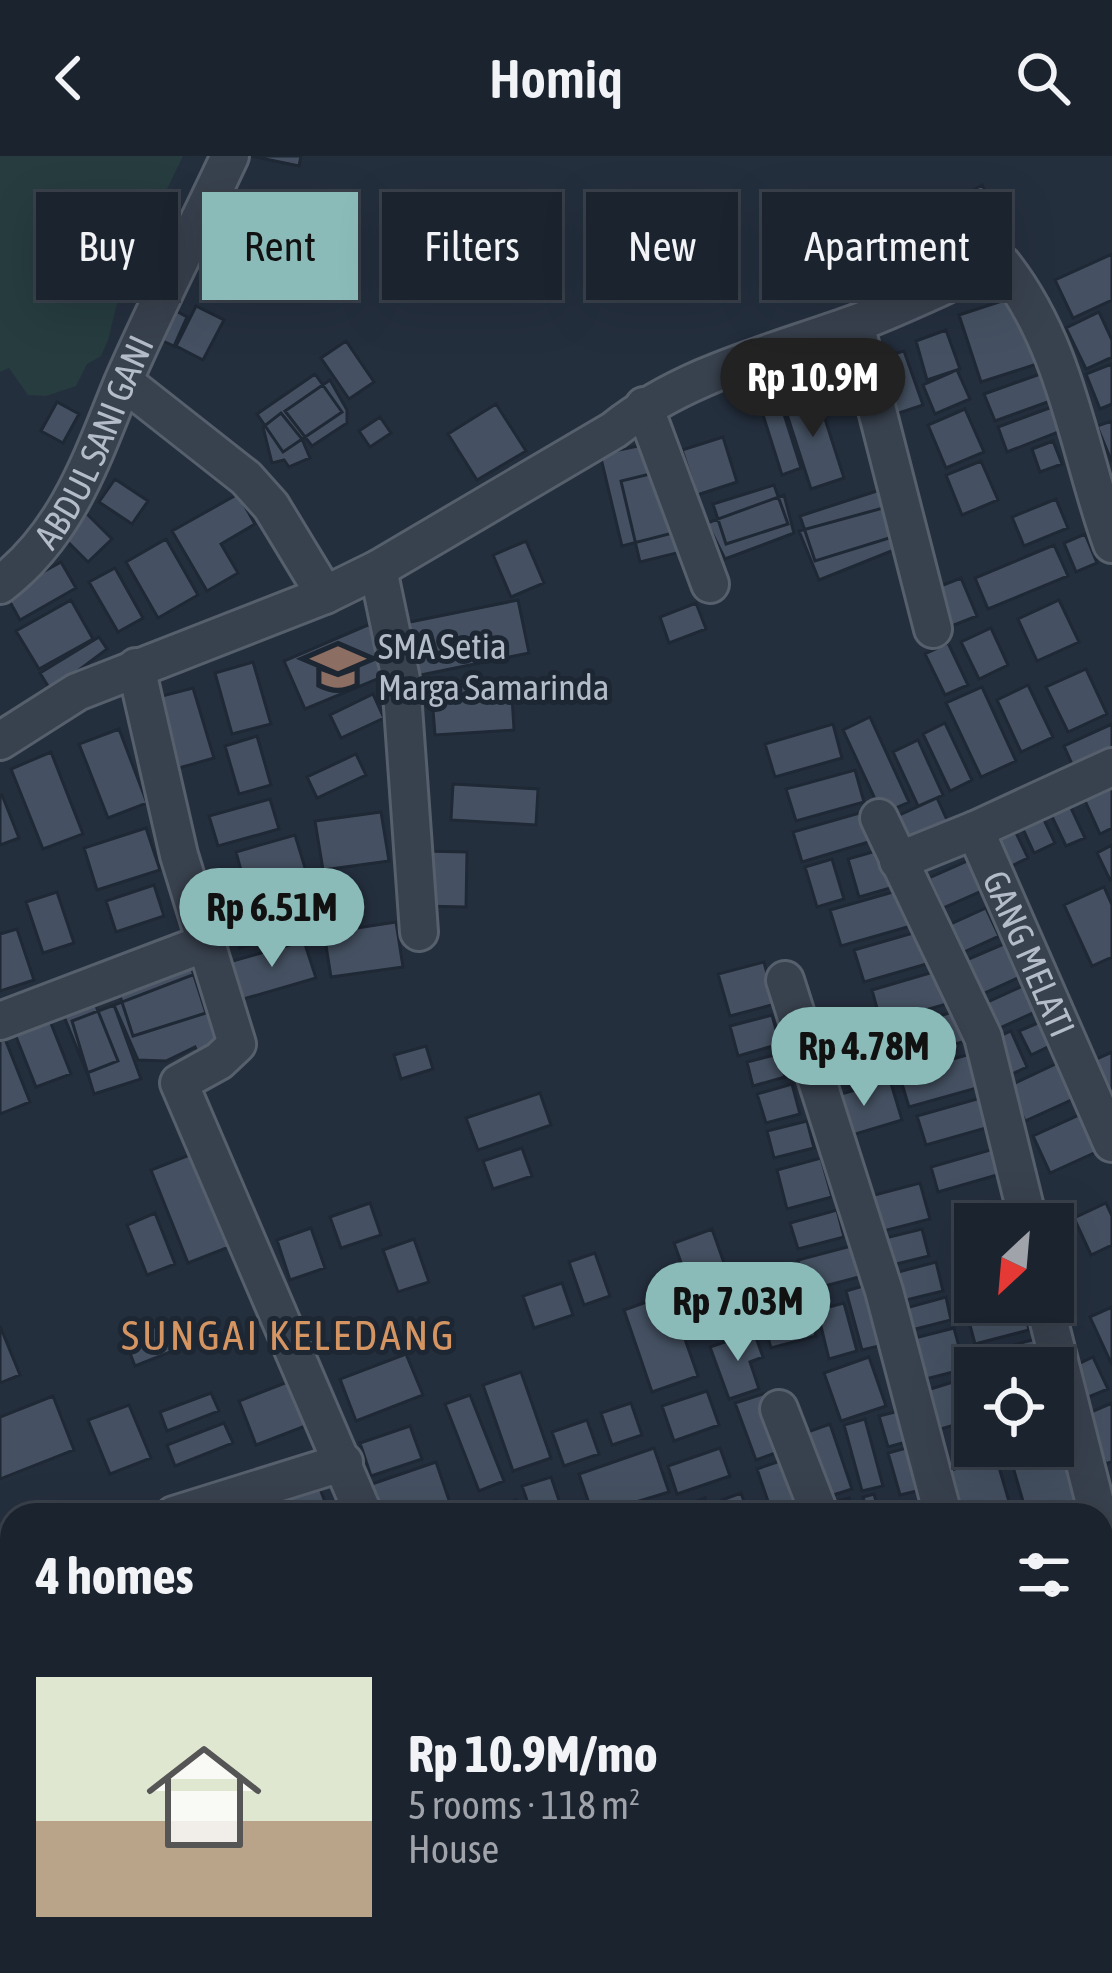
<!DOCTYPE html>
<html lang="en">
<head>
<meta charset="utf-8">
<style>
  body { margin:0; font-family:"Asap Condensed",sans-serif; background:#282f3a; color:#f1f3f6; height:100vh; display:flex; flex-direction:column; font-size:45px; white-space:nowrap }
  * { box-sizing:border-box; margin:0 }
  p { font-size:39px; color:#a0a4aa }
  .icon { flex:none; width:66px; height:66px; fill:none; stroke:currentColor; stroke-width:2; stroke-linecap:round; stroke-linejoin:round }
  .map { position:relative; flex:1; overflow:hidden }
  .details { position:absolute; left:0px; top:1347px; width:1113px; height:471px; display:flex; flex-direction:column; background:#1b232e; border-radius:36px 36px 0 0; box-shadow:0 12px 48px #0002,0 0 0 3px #39404a }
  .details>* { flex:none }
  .hud { position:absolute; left:36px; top:36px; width:1041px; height:108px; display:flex; gap:24px }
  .needle { width:78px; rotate:206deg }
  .controls { position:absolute; left:954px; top:1047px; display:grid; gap:24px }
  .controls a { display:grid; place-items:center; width:120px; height:120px; border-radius:0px; background:#1b232e; box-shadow:0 12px 48px #0002,0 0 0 3px #39404a; font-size:60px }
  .price { position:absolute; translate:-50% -102px; padding:0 27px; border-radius:42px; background:#8bbbb9; color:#111; font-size:39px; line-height:78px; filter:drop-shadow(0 3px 6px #0008) }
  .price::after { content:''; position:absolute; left:50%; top:72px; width:36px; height:27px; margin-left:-18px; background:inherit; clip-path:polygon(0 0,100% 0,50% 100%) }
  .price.on { background:#222; color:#fff }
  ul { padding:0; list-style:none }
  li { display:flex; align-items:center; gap:36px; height:300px; padding:0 36px }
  li span { display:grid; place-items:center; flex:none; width:336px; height:240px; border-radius:0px; color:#555 }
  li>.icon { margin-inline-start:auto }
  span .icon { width:144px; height:144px; fill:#fffc; stroke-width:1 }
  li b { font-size:51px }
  h2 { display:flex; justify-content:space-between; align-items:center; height:144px; padding:0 36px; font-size:51px }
  .tag { padding:0 42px; border-radius:0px; background:#1b232e; box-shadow:0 12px 48px #0002,0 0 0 3px #39404a; font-size:42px; line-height:108px }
  .tag.on { background:#8bbbb9; color:#111 }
  header { display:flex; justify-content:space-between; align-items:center; height:156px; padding:0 36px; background:#1b232e; font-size:54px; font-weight:600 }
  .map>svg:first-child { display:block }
  .green { fill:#263c3f }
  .building { fill:#455162; stroke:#1f2835; stroke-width:3 }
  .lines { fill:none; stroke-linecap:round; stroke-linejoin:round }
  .minor-casing { stroke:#565f6c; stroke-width:42 }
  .major-casing { stroke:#414a57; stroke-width:51 }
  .minor { stroke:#38414e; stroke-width:36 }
  .major { stroke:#56606e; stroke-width:45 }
  .labels { text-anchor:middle; stroke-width:10; stroke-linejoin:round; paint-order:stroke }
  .street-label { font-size:36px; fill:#b4bcc9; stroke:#1d2633 }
  .poi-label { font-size:36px; fill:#b4bcc9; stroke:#1d2633; text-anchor:start }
  .quarter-label { font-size:42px; letter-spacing:3px; fill:#d59563; stroke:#1d2633 }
</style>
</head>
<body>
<header><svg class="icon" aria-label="back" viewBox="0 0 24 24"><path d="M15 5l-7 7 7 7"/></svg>Homiq<svg class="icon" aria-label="search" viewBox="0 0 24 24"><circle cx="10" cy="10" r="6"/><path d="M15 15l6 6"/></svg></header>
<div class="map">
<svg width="1112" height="1817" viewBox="0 0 1112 1817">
  <rect width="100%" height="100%" fill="#242f3e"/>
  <path class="green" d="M0,0H183L123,124L108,184L101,200L87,208L76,230L46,240L28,239L9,212L0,216Z"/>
  <path class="building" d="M251,0H301L299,10Z
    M982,29L1002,63L937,100L918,66Z
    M1112,98V144L1073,162L1055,124Z
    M1017,140L1040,207L981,226L959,159Z
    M167,150L187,161L174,190L154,181Z
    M196,150L224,164L203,204L176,190Z
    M1099,156L1112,184V201L1086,213L1066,172Z
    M946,174L960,213L927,224L916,185Z
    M346,185L374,226L349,243L321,202Z
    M904,195L923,249L887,261L876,203Z
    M1112,208V248L1100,253L1086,218Z
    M957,214L970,243L935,258L923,229Z
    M1043,217L1053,244L995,265L984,238Z
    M315,218L342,256L283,296L257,258Z
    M330,224L347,254V267L312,290L285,255Z
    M816,235L844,322L811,333L783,246Z
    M777,236L801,312L782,319L757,240Z
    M57,246L79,258L63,287L41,275Z
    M496,248L526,295L477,324L448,278Z
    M1052,251L1061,275L1007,296L998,271Z
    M965,253L984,296L946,312L928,269Z
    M281,257L302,283L310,302L289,311L284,304L272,307L263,271Z
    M380,261L391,277L370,291L359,275Z
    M1112,265V303L1111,304L1097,270Z
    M723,281L737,326L697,339L682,294Z
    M1053,285L1062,308L1040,316L1032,293Z
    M652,287L673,377L622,390L600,298Z
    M981,305L998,344L962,359L946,319Z
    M666,314L685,395L640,406L621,325Z
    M115,323L148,345L132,368L99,346Z
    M774,329L788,368L726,388L713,348Z
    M883,333L899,379L815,405L800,360Z
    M238,338L255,368L221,388L238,417L207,435L172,375Z
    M784,339L794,377L725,403L707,367Z
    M1056,343L1068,372L1024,390L1012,361Z
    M894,349L904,390L819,424L799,375Z
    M85,356L112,383L88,406L61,379Z
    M1085,378L1097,407L1076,416L1064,387Z
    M166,383L198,439L158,462L126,406Z
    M526,385L544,427L511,441L493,399Z
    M1054,389L1068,420L988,453L975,422Z
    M61,406L76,432L20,464L5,437Z
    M115,412L143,462L118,476L89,426Z
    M961,422L977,460L949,471L933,433Z
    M71,444L93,483L39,513L16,475Z
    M518,444L529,497L416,520L405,467Z
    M1059,444L1079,486L1037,505L1018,463Z
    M696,447L706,473L669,487L660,461Z
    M370,468L392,517L305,553L284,505Z
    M991,472L1008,509L979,523L961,486Z
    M99,481L107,493L51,535L40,517Z
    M948,487L968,529L945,539L925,498Z
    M253,506L271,568L232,578L215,517Z
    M1086,513L1107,558L1068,576L1046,531Z
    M511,523L514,574L435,579L431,528Z
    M1028,529L1053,581L1021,596L997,544Z
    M982,531L1016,605L981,621L946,547Z
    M193,532L214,602L179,612L158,541Z
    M373,538L384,562L341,582L330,559Z
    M870,561L909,646L882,658L843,574Z
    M945,567L972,624L950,635L923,578Z
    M833,568L842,602L775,621L765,588Z
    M1112,568V601L1076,617L1064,590Z
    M119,573L147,647L108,662L79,588Z
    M257,580L271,629L239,638L225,590Z
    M918,584L943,639L918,650L893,596Z
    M51,596L83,678L43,693L11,613Z
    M356,598L366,619L317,642L307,621Z
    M855,614L864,646L796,665L786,633Z
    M1112,624V672L1100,678L1082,638Z
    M453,628L538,633L536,669L451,664Z
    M2,639L19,682L0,689V640Z
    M1065,639L1085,682L1066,690L1046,648Z
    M937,642L952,675L908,695L893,662Z
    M270,643L279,673L218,690L209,660Z
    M1037,649L1055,687L1034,697L1016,658Z
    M381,656L389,705L323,714L315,665Z
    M863,656L872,685L802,706L793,676Z
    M1009,662L1028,702L1003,714L984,673Z
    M146,672L160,714L97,734L84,692Z
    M295,679L306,715L246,733L236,696Z
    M1112,689V723L1110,724L1097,697Z
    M883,693L894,731L859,741L848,703Z
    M422,695L467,696L466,751L420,750Z
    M832,703L844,743L817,751L805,711Z
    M972,703L986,733L943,752L929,722Z
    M154,729L164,760L116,776L106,745Z
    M1104,731L1112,749V801L1092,810L1064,749Z
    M900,734L911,770L841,790L830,754Z
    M293,735L304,773L240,792L228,754Z
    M57,736L74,787L43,797L26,746Z
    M986,752L999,780L955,800L942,772Z
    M396,766L403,811L331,821L324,777Z
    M17,773L34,824L0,835V778Z
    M920,775L930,807L864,826L854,794Z
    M304,785L316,822L240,844L229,806Z
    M1006,787L1022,820L980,839L964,805Z
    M764,806L775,848L730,860L718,818Z
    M190,807L206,857L133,880L117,831Z
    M208,813L227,884L203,908L195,891L166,905L138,904L114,849Z
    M940,814L950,847L881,867L872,834Z
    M1025,829L1037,855L991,876L979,850Z
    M94,845L118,905L87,917L63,858Z
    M114,849L141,923L94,938L72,865Z
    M960,854L969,884L895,906L886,875Z
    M772,859L780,888L738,900L730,870Z
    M48,860L71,918L36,931L13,873Z
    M1047,863L1058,886L1031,899L1019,875Z
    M1011,875L1027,911L1008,920L991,884Z
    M5,883L30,946L0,958V885Z
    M426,890L433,913L401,923L394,899Z
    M1112,896V952L1090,906Z
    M974,897L984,930L909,951L899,918Z
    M778,898L785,921L753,930L747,906Z
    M1064,904L1080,940L1025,965L1009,930Z
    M890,924L902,964L839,983L827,942Z
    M792,928L800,958L766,967L757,938Z
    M540,937L551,969L478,994L466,962Z
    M984,941L993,970L926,989L917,960Z
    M1088,955L1105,992L1050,1017L1033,980Z
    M807,965L814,992L774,1002L767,975Z
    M1004,990L1011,1015L938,1036L931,1011Z
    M522,992L532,1020L493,1033L483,1005Z
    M192,998L229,1091L188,1107L151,1014Z
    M821,1002L832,1041L787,1053L777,1014Z
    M920,1027L930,1063L872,1078L863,1042Z
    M370,1047L381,1079L341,1092L330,1061Z
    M1106,1047L1112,1060V1089L1091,1099L1074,1062Z
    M837,1054L844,1081L798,1093L790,1067Z
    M155,1057L175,1108L147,1119L127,1069Z
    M311,1072L325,1112L290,1124L277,1084Z
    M712,1073L735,1138L697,1151L674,1087Z
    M922,1073L929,1100L884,1111L877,1084Z
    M414,1083L429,1126L398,1136L383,1094Z
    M851,1090L859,1121L806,1135L798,1104Z
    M595,1097L610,1140L584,1149L569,1106Z
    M936,1106L943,1135L894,1147L887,1119Z
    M975,1118V1146H997L972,1152L964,1120Z
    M562,1127L573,1159L534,1172L523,1140Z
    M863,1130L879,1190L862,1194L846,1135Z
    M669,1138L698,1220L652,1236L624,1154Z
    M946,1141L951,1164L900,1177L895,1155Z
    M805,1142L816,1180L771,1192L760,1154Z
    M1012,1146H1022L1029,1174L975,1188L967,1158Z
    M844,1147L857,1195L829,1203L817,1154Z
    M750,1148L755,1164L705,1177L701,1161Z
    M1112,1151V1209L1090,1161Z
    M178,1162L188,1189L135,1210L124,1182Z
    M0,1170L20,1219L0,1227Z
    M954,1172L965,1213L918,1225L907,1184Z
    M754,1176L763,1201L750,1206L759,1233L729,1243L710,1191Z
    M1036,1183L1043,1211L979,1212L975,1199Z
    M406,1198L423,1239L356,1265L340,1223Z
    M869,1201L886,1250L841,1265L824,1217Z
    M1093,1201L1108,1233L1086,1242L1072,1211Z
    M521,1216L551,1302L513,1315L483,1229Z
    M966,1222L975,1263L924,1278L911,1239Z
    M290,1225L308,1269L256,1289L239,1245Z
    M707,1235L719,1269L674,1285L662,1250Z
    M211,1237L219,1255L167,1275L160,1256Z
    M766,1237L786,1293L756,1304L735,1247Z
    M470,1239L504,1325L479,1335L445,1248Z
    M53,1240L74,1294L0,1323V1261Z
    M631,1247L642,1279L612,1289L601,1257Z
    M1112,1247V1305L1106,1308L1084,1259Z
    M129,1249L151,1302L110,1318L88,1264Z
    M899,1255L906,1286L888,1291L879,1260Z
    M865,1263L883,1330L862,1335L844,1269Z
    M587,1264L599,1298L564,1310L552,1276Z
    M224,1267L233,1287L175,1310L167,1289Z
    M830,1268L852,1333L824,1342L802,1278Z
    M410,1270L422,1303L371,1320L360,1287Z
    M910,1291L921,1334L900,1339L888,1297Z
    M654,1292L669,1336L593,1359L579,1318Z
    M720,1292L730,1320L677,1338L668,1310Z
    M1066,1296L1085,1359H1027L1013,1311Z
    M996,1301L1013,1359H953L941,1317Z
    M783,1304L799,1348L772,1357L757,1313Z
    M436,1306L450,1347L415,1359H376L366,1330Z
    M314,1317L330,1359H291L280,1330Z
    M551,1321L564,1359H532L522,1330Z
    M741,1337L749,1359H727L722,1344Z
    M874,1338L880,1359H868L863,1341Z
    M705,1342L711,1359H679L677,1352Z
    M849,1342L854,1359H826L823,1349Z
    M516,1344L521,1359H493L491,1353Z
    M921,1344L926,1359H902L900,1350Z
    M1112,1474V1580L1101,1582V1477Z
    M1112,1584V1619L1103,1622L1101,1587Z
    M1101,1643L1112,1678V1693L1101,1696Z
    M68,1806L72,1817H32L67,1806Z
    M466,1806H502L506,1817H470Z
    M601,1806H641L644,1817H605Z
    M798,1806H834L836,1812L824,1817H803Z"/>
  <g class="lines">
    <g class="minor-casing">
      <g id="minor">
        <path d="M855,168L933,473"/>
        <path d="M124,226L246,322L271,350L325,439"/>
        <path d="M644,250L710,428"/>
        <path d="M378,413L401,523L419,776"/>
        <path id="s1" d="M0,429C68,377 92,302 123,226C156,150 195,75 230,0"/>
        <path d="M136,511L179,699L237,888L219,905L179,927L364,1359"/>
        <path d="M0,585L77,536L325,439L378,413L614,274C683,219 770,198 851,169C898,152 943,129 988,110L1002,108C1067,190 1078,293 1112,388"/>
        <path d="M879,662L983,881L1029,1068"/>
        <path id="s2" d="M975,674L1112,987"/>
        <path d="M898,705L975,674L1112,611"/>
        <path d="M785,824L884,1135L943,1359"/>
        <path d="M0,865L208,786"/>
        <path d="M1044,1146L1098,1359"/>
        <path d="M779,1253L820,1359"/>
        <path d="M174,1359L344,1306"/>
        <path d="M1101,1371L1112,1420"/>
        <path d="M0,1416L12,1413"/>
        <path d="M0,1454L12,1491"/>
        <path d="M98,1806L100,1817"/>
        <path d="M393,1806L396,1817"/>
        <path d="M657,1806L660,1817"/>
        <path d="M721,1806L725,1817"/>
        <path d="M969,1806L972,1817"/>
      </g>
    </g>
    <g class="major-casing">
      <path id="major" d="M1101,1746L1112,1741
        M913,1817L939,1806
        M1064,1817L1089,1806"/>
    </g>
    <use href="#minor" class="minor"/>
    <use href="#major" class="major"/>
  </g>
  <defs>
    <g id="school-bare" transform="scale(4.14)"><path d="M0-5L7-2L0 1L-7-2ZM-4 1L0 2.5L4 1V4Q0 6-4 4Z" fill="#8d6e63" stroke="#1d2633" stroke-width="2.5" paint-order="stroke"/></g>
  </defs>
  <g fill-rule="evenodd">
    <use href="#school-bare" x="338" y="511"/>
  </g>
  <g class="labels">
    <g class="street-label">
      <text dy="13" stroke="none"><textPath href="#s1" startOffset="174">ABDUL SANI GANI</textPath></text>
      <text dy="13" stroke="none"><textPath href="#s2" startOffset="135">GANG MELATI</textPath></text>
    </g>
    <g class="poi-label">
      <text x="378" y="503">SMA Setia<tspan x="378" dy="41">Marga Samarinda</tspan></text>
    </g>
    <g class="quarter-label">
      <text x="289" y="1194">SUNGAI KELEDANG</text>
    </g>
  </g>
</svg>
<div class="controls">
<a><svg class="needle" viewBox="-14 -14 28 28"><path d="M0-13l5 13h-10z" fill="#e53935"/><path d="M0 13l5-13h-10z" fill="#a0a4aa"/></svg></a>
<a><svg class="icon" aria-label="locate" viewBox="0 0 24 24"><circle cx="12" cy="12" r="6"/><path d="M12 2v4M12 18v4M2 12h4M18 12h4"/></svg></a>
</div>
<b class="price on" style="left:813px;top:284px">Rp 10.9M</b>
<b class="price" style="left:272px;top:814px">Rp 6.51M</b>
<b class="price" style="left:864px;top:953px">Rp 4.78M</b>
<b class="price" style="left:738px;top:1208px">Rp 7.03M</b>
<div class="hud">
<a class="tag">Buy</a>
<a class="tag on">Rent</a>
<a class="tag">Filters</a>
<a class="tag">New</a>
<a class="tag">Apartment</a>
</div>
<section class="details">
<h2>4 homes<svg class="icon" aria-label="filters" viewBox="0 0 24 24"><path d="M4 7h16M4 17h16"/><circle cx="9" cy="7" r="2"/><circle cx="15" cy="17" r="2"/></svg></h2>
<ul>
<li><span style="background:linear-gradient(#dfe7d0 60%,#b9a48a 0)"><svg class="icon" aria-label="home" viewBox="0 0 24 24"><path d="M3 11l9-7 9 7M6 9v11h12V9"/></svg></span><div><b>Rp 10.9M/mo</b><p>5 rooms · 118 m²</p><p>House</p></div></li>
</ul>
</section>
</div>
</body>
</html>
